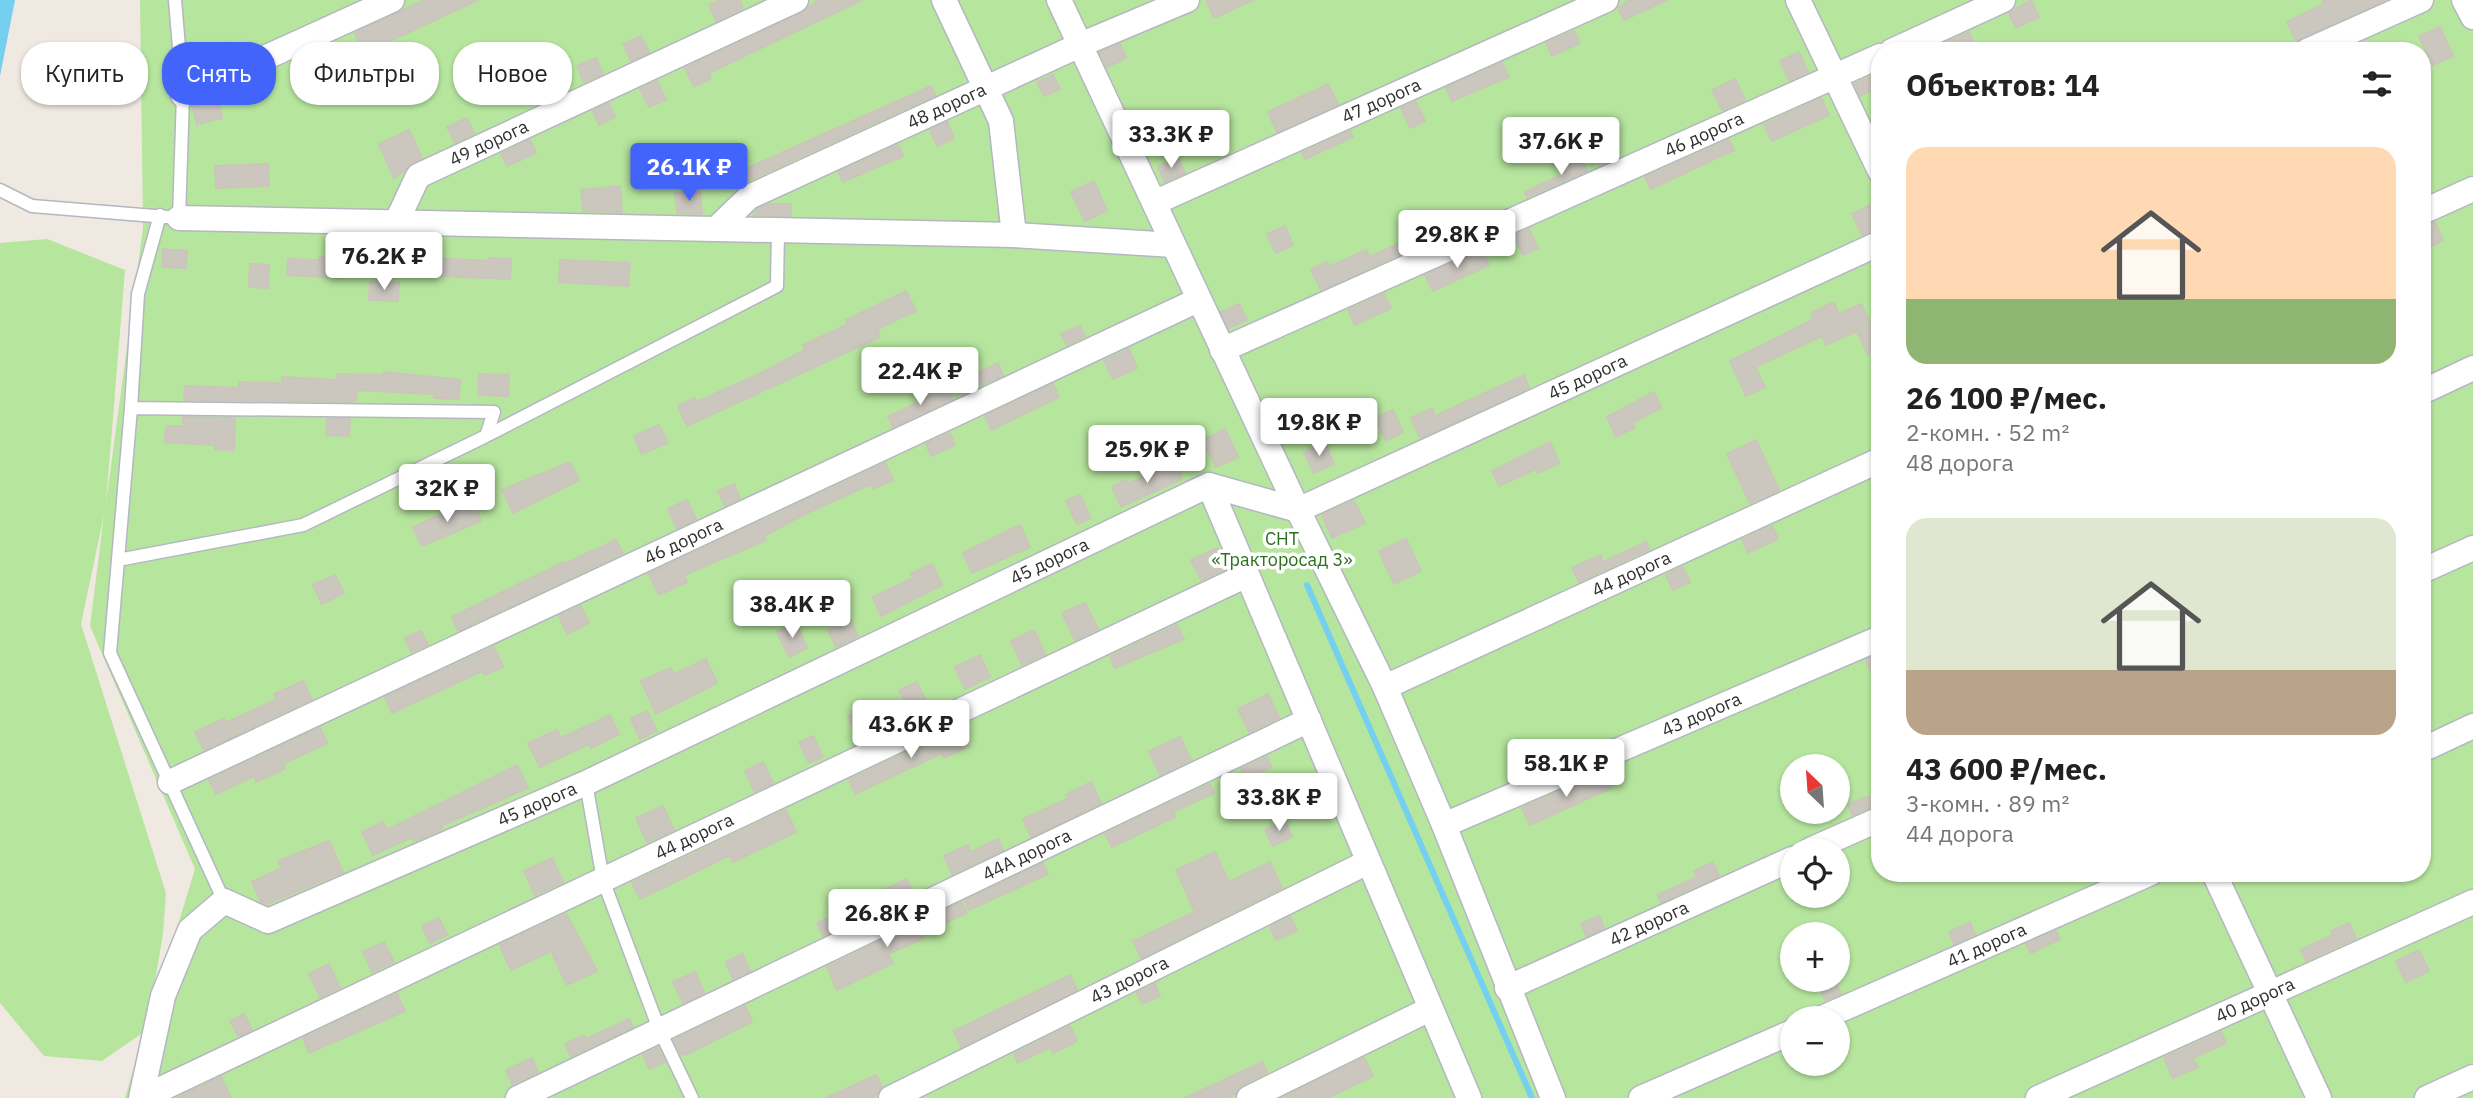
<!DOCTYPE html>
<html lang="ru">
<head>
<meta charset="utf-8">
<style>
  body { margin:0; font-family:"IBM Plex Sans",sans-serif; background:#f6f6f6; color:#222; height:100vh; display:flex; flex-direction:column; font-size:26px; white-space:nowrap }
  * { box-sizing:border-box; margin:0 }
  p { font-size:23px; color:#767676 }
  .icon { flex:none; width:38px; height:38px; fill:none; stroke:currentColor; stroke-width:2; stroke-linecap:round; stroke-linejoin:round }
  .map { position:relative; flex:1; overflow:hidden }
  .sheet { position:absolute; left:1871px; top:42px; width:560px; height:840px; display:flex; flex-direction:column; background:#fff; border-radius:28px; box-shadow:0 2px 5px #0004 }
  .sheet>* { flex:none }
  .guide { position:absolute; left:21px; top:42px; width:665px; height:63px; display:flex; gap:14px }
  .needle { width:46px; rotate:335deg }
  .buttons { position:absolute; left:1780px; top:754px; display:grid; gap:14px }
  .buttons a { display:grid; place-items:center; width:70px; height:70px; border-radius:50%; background:#fff; box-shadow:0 2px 5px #0004; font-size:35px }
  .price { position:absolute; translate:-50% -60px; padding:0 16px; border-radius:7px; background:#fff; color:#222; font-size:23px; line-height:46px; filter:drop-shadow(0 2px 4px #0008) }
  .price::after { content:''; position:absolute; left:50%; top:42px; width:21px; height:16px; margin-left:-10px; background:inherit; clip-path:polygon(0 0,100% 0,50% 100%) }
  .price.selected { background:#4264fb; color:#fff }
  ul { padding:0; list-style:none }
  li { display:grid; align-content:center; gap:14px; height:371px; padding:0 35px }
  li span { display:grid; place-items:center; height:217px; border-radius:21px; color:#555 }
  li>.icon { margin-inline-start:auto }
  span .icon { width:126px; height:126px; fill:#fffc; stroke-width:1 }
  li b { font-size:30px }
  h2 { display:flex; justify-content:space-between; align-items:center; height:84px; padding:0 35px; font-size:30px }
  .chip { padding:0 24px; border-radius:28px; background:#fff; box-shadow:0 2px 5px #0004; font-size:24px; line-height:63px }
  .chip.selected { background:#4264fb; color:#fff }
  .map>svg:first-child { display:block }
  .green { fill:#b6e59e; fill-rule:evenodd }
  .water { fill:#75cff0 }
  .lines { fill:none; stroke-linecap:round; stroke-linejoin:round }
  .stream { stroke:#75cff0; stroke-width:6 }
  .building { fill:#cbc7bf; stroke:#cbc5ba; stroke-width:2 }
  .service-casing { stroke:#b4b7c1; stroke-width:15 }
  .minor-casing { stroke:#b4b7c1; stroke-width:27 }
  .service { stroke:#fff; stroke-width:12 }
  .minor { stroke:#fff; stroke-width:24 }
  .labels { text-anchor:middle; stroke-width:7; stroke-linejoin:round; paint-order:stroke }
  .street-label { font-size:18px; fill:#2e2e2e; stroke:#fff }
  .park-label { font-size:18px; fill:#2c6e1b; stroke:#fff }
</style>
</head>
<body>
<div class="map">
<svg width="2473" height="1098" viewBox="0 0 2473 1098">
  <rect width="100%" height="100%" fill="#efe9e1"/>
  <path class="green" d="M140,0H2473V1098H125L144,1032L102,1061L44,1056L0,1003V243L47,239L125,270L106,503L143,228ZM1880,51H2422V873H1880ZM104,515L90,626L195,869L148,1022L163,934L166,893L81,624ZM1792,766H1838V812H1792ZM1792,850H1838V896H1792ZM1792,934H1838V980H1792ZM1792,1018H1838V1064H1792Z"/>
  <path class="water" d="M0,0H15L0,76Z"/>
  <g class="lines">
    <path class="stream" d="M1307,585L1532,1098"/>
  </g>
  <path class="building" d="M424,0H478L364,53L355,33Z
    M720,0H740L743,8L716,21L709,5Z
    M818,0H862L709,73L711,79L694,86L685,68L802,13Z
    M1206,0H1253L1214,18Z
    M1629,0H1667L1624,20L1618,8Z
    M2031,0L2039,17L2016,28L2009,13Z
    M2322,0H2385L2296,41L2287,22L2324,4Z
    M2440,27L2453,56L2433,65L2419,36Z
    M1574,31L1580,43L1552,56L1546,43Z
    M1969,32L1974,44L1953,51L1949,41Z
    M641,36L649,52L631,61L623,44Z
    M227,42L233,56L204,69L198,55Z
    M1120,44L1126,58L1107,67L1100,53Z
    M1799,52L1808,72L1789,80L1780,61Z
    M596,58L603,74L584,82L577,66Z
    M1502,63L1509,77L1452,101L1446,88Z
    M1877,74L1880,87L1860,96L1855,84Z
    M1053,75L1060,89L1044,96L1037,82Z
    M1735,79L1745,100L1722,110L1712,90Z
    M657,81L666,100L649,107L640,89Z
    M1328,84L1338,104L1277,132L1268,112Z
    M931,86L935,95L743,183L739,172Z
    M217,96L222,118L197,124L193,107Z
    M1821,98L1829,115L1772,141L1764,125Z
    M1416,102L1425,121L1410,128L1401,108Z
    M609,103L615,117L599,125L593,111Z
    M467,118L474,133L455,143L447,127Z
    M947,122L954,138L937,146L930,130Z
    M409,130L422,158L394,178L379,144Z
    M1350,131L1353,137L1305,159L1302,153Z
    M530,140L536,153L507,166L501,154Z
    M1729,140L1734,150L1651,189L1645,177Z
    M898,145L903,156L843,182L838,172Z
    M1178,158L1185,173L1165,182L1158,167Z
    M1581,159L1587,171L1527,197L1525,192L1562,175L1559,170Z
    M268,164L269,186L216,188L215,166Z
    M1094,181L1107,211L1085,221L1071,192Z
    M620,186L622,212L583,211L581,190Z
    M700,191L702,214L677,213L675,193Z
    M769,204H791V216L754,215L758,209Z
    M1870,205L1880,228L1862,235L1852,214Z
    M2435,222L2443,241L2429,247L2422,227Z
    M1285,226L1293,245L1276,253L1267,234Z
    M1529,229L1538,248L1523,255L1514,236Z
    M1408,239L1413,248L1321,290L1311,269L1327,262L1329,267L1366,250L1369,257Z
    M163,249L187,251L186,268L162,267Z
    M1482,250L1489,265L1433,291L1425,275Z
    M320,257L340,258L339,278L287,275L288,259L319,260Z
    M413,257L489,261V258L511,259L510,279L412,275Z
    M560,260L630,263L628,286L559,282Z
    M250,264L269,265L268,288L249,287Z
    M370,282L399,283L398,301L369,300Z
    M906,291L916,311L877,329L880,337L687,426L678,406L695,398L697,402L763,372L805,350L803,345L848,324L846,320Z
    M1384,294L1391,308L1355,325L1348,310Z
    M1834,302L1839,314L1861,304L1880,343V350L1868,355L1857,331L1826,345L1822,336L1755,367L1765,387L1746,396L1730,361L1814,319L1811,313Z
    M1239,304L1247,320L1229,328L1221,312Z
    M1080,326L1085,336L1067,345L1061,334Z
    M1129,349L1137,368L1113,379L1104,361Z
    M998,363L1003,375L981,385L975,374Z
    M384,372L460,380L459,399L434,398V394L357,390L356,401L351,402L238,400L239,382L282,383V377L337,380L338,374L384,375Z
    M479,374L509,375L508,396L478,395Z
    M1524,375L1529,388L1420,438L1411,418L1432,408L1435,416Z
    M1053,384L1059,397L991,430L985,416Z
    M185,386L237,388L236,400H184Z
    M946,388L952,399L893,427L888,417Z
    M1654,392L1661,408L1633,422L1635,427L1616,437L1607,417Z
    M1393,410L1403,432L1386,441L1375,418Z
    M183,417L235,418L234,450L215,449V445L165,442L166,426H183Z
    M327,419H350L349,436L326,435Z
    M659,425L668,443L642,454L634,436Z
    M1225,429L1238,457L1216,467L1203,440Z
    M950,433L955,445L931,456L926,444Z
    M1756,440L1779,490L1750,503L1727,454Z
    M1550,442L1559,463L1538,473L1536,469L1499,486L1492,471Z
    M1325,443L1334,464L1314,473L1304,452Z
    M570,462L579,480L513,513L502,490Z
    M1175,462L1182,479L1121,507L1112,487L1126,480L1128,484Z
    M885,463L893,480L873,489L871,484L801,516L764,536L766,540L684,575L687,582L659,595L649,574Z
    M734,484L740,498L725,506L718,491Z
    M1080,495L1091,518L1077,524L1066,501Z
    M687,500L696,519L677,528L668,509Z
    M472,501L481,521L422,546L413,527Z
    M1354,501L1365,523L1332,538L1322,515Z
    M1020,525L1030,547L972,573L963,553Z
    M1772,526L1778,539L1748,553L1742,540Z
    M1406,539L1421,571L1394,584L1379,551Z
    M616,540L623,553L458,631L452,617L563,562L564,564Z
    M1646,542L1649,549L1579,582L1572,568L1600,555L1603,562Z
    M1217,548L1227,568L1201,580L1191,560Z
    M932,564L942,585L881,616L873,597L913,578L910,574Z
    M1683,567L1690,582L1673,590L1666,575Z
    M335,575L344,593L322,604L313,585Z
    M1085,603L1098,629L1075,640L1062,613Z
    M581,606L589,623L567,634L559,616Z
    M851,620L858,636L836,647L828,630Z
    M796,623L807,648L789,657L777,632Z
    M1177,625L1184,639L1115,668L1110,657Z
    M1034,630L1045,654L1022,665L1011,641Z
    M421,631L428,645L411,652L405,638Z
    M494,647L503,667L485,675L482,671L392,713L385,697Z
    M1880,654V690L1866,660Z
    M980,655L990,677L965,689L955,667Z
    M706,659L717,683L656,714L641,681L671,668L674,674Z
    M303,681L312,699L204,750L195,732L224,719L226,723L277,699L274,694Z
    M917,682L929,709L912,717L899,690Z
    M1268,694L1279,718L1249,732L1238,709Z
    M869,706L881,732L860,742L848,716Z
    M647,711L657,731L640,739L631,719Z
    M610,715L619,734L591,748L589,744L540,767L528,743L557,730L561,738Z
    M960,727L969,746L944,758L942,753L855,794L849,780Z
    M320,728L327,743L283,764L285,769L256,782L254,776L216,794L209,780Z
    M813,736L823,757L809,763L799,742Z
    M1180,737L1191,760L1160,775L1149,751Z
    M1267,757L1272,767L1246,779L1241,769Z
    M763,762L773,783L755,792L745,771Z
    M517,765L528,788L441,826L442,829L414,841L412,837L373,855L362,832L383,822L387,830Z
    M1604,773L1611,788L1530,825L1522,808Z
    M1091,782L1101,803L1031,837L1023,819L1069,798L1067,794Z
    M1210,784L1214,793L1173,812L1175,817L1112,847L1105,834Z
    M1869,796L1873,806L1852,815L1848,804Z
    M663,806L674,830L647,842L636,818Z
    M786,810L796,832L733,862L730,855L640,899L632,883Z
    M1285,820L1292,837L1273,846L1265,830Z
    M998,839L1003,850L952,874L944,856L968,845L971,852Z
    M329,841L343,872L267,904L261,902L252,882L282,868L278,861Z
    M1215,852L1229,882L1270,862L1282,888L1141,958L1133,941L1195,912L1176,870Z
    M552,858L563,882L535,895L524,871Z
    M1713,862L1719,876L1661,902L1658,895L1697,877L1694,871Z
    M1043,863L1048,874L969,910L965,901Z
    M907,879L913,893L892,903L886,889Z
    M962,902L966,913L922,934L924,938L888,954L893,963L837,990L827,967Z
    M842,911L848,924L823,936L817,923Z
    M566,914L597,971L567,985L551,951L511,970L500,945Z
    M1599,916L1604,928L1586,936L1581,924Z
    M1290,917L1297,931L1276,940L1270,927Z
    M439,918L447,935L430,943L422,926Z
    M1970,922L1975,934L1954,944L1949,932Z
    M2349,923L2356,938L2306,961L2301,950L2333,935L2331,931Z
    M2056,931L2060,939L2031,953L2026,944Z
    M384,942L394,962L372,972L363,952Z
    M2419,950L2429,971L2406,982L2396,961Z
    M742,954L750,971L733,979L726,962Z
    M329,964L340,988L320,997L309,974Z
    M695,972L704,993L683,1003L673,982Z
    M1070,975L1077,990L961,1047L954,1031Z
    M1830,980H1834L1841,994L1825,1000L1818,985Z
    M1155,984L1160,996L1142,1004L1137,993Z
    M397,994L405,1011L309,1053L303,1038Z
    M745,1006L752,1022L685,1055L681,1054L674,1040Z
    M244,1014L252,1030L238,1036L230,1021Z
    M629,1019L633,1027L571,1056L565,1044L584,1035L586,1039Z
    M1070,1026L1077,1041L1053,1053L1050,1047L1018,1063L1014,1054Z
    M2221,1032L2226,1043L2193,1058L2198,1067L2173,1078L2164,1058Z
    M658,1048L665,1062L649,1069L643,1055Z
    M532,1058L538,1072L512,1084L506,1070Z
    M1364,1058L1373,1076L1327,1098H1283Z
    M1262,1062L1267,1072L1242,1085L1235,1094L1226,1098H1185Z
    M876,1075L882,1087L873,1098H826Z
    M221,1077L231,1098H177Z"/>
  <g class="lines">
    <g class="service-casing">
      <path id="service" d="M0,190L32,206L179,218L183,95L175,0
        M160,215L138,294L131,408L110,653L224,901
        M131,408L494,412L486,436
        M118,560L303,525L486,436L777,286L778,232
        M586,783L603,880L659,1029L692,1098"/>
    </g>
    <g class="minor-casing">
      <g id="minor">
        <path d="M944,0L1001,121L1014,235"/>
        <path d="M1059,0L1298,510L1385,687L1444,825L1553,1098"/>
        <path d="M1798,0L1880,171"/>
        <path d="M2464,0L2473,17"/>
        <path d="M1892,51L2003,0"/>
        <path d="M2307,51L2421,0"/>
        <path d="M183,95L392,0"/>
        <path id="s1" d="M1156,202L1606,0"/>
        <path d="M2422,212L2473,189"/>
        <path d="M179,218L1014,235L1173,245"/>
        <path id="s2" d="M396,223L418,176L796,0"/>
        <path id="s3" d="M717,228L749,197L1080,45L1187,0"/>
        <path id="s4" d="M1222,350L1880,56"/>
        <path d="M2422,392L2473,368"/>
        <path d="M1209,485L1469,1098"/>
        <path d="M2422,571L2473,548"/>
        <path id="s5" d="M1385,687L1880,460"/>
        <path d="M2422,750L2473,726"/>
        <path id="s6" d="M170,782L1198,300"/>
        <path id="s7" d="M1444,825L1880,638"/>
        <path d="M1810,850L1880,819"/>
        <path d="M2214,873L2319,1098"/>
        <path id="s8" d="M1507,988L1792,859"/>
        <path id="s9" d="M1822,1018L2151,873"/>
        <path id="s10" d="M141,1098L163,996L190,930L224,901L268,921L586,783L1209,485L1298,510L1880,243"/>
        <path id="s11" d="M142,1098L1247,575"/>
        <path id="s12" d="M518,1098L1309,720"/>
        <path id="s13" d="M891,1098L1368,862"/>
        <path d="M1249,1098L1430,1009"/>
        <path d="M1641,1098L1792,1032"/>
        <path id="s14" d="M2038,1098L2473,902"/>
        <path d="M2427,1098L2473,1077"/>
      </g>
    </g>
    <use href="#service" class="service"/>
    <use href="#minor" class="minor"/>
  </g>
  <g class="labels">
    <g class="street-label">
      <text dy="6" stroke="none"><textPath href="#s1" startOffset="247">47 дорога</textPath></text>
      <text dy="6" stroke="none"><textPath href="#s3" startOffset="262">48 дорога</textPath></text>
      <text dy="6" stroke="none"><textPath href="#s4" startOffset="528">46 дорога</textPath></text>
      <text dy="6" stroke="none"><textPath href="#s2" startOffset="130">49 дорога</textPath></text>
      <text dy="6" stroke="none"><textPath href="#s10" startOffset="1717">45 дорога</textPath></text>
      <text dy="6" stroke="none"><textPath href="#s6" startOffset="567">46 дорога</textPath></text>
      <text dy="6" stroke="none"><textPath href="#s10" startOffset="1129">45 дорога</textPath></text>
      <text dy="6" stroke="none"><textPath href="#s5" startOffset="271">44 дорога</textPath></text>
      <text dy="6" stroke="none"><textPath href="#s7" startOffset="280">43 дорога</textPath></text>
      <text dy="6" stroke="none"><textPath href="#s10" startOffset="562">45 дорога</textPath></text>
      <text dy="6" stroke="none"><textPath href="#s11" startOffset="611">44 дорога</textPath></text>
      <text dy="6" stroke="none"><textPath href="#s12" startOffset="564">44А дорога</textPath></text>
      <text dy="6" stroke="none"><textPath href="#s8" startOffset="156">42 дорога</textPath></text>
      <text dy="6" stroke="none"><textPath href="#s9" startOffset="180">41 дорога</textPath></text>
      <text dy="6" stroke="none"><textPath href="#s13" startOffset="266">43 дорога</textPath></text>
      <text dy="6" stroke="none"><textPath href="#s14" startOffset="238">40 дорога</textPath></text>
    </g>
    <g class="park-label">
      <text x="1282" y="545">СНТ<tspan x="1282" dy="21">«Тракторосад 3»</tspan></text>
    </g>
  </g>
</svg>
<div class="buttons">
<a><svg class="needle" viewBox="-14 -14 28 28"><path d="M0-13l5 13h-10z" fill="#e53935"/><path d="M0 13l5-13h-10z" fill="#767676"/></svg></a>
<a><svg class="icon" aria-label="locate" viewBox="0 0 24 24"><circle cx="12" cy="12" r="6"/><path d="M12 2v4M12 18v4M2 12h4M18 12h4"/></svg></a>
<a>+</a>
<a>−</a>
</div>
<b class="price" style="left:1171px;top:170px">33.3K ₽</b>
<b class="price" style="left:1561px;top:177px">37.6K ₽</b>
<b class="price selected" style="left:689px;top:203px">26.1K ₽</b>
<b class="price" style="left:1457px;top:270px">29.8K ₽</b>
<b class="price" style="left:384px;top:292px">76.2K ₽</b>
<b class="price" style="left:920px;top:407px">22.4K ₽</b>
<b class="price" style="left:1319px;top:458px">19.8K ₽</b>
<b class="price" style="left:1147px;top:485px">25.9K ₽</b>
<b class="price" style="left:447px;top:524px">32K ₽</b>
<b class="price" style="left:792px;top:640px">38.4K ₽</b>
<b class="price" style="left:911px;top:760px">43.6K ₽</b>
<b class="price" style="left:1566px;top:799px">58.1K ₽</b>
<b class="price" style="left:1279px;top:833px">33.8K ₽</b>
<b class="price" style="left:887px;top:949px">26.8K ₽</b>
<div class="guide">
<a class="chip">Купить</a>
<a class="chip selected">Снять</a>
<a class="chip">Фильтры</a>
<a class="chip">Новое</a>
</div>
<section class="sheet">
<h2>Объектов: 14<svg class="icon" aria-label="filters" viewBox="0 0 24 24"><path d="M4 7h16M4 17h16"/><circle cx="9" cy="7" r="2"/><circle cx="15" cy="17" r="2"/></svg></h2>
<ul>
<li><span style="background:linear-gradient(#ffd9b3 70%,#8fb573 0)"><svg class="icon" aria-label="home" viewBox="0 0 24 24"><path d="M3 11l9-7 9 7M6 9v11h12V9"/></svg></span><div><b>26 100 ₽/мес.</b><p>2-комн. · 52 m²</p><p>48 дорога</p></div></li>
<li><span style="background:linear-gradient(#dfe7d0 70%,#b9a48a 0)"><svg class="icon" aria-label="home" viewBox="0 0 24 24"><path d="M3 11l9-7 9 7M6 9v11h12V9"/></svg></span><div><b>43 600 ₽/мес.</b><p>3-комн. · 89 m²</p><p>44 дорога</p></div></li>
</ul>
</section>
</div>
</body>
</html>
